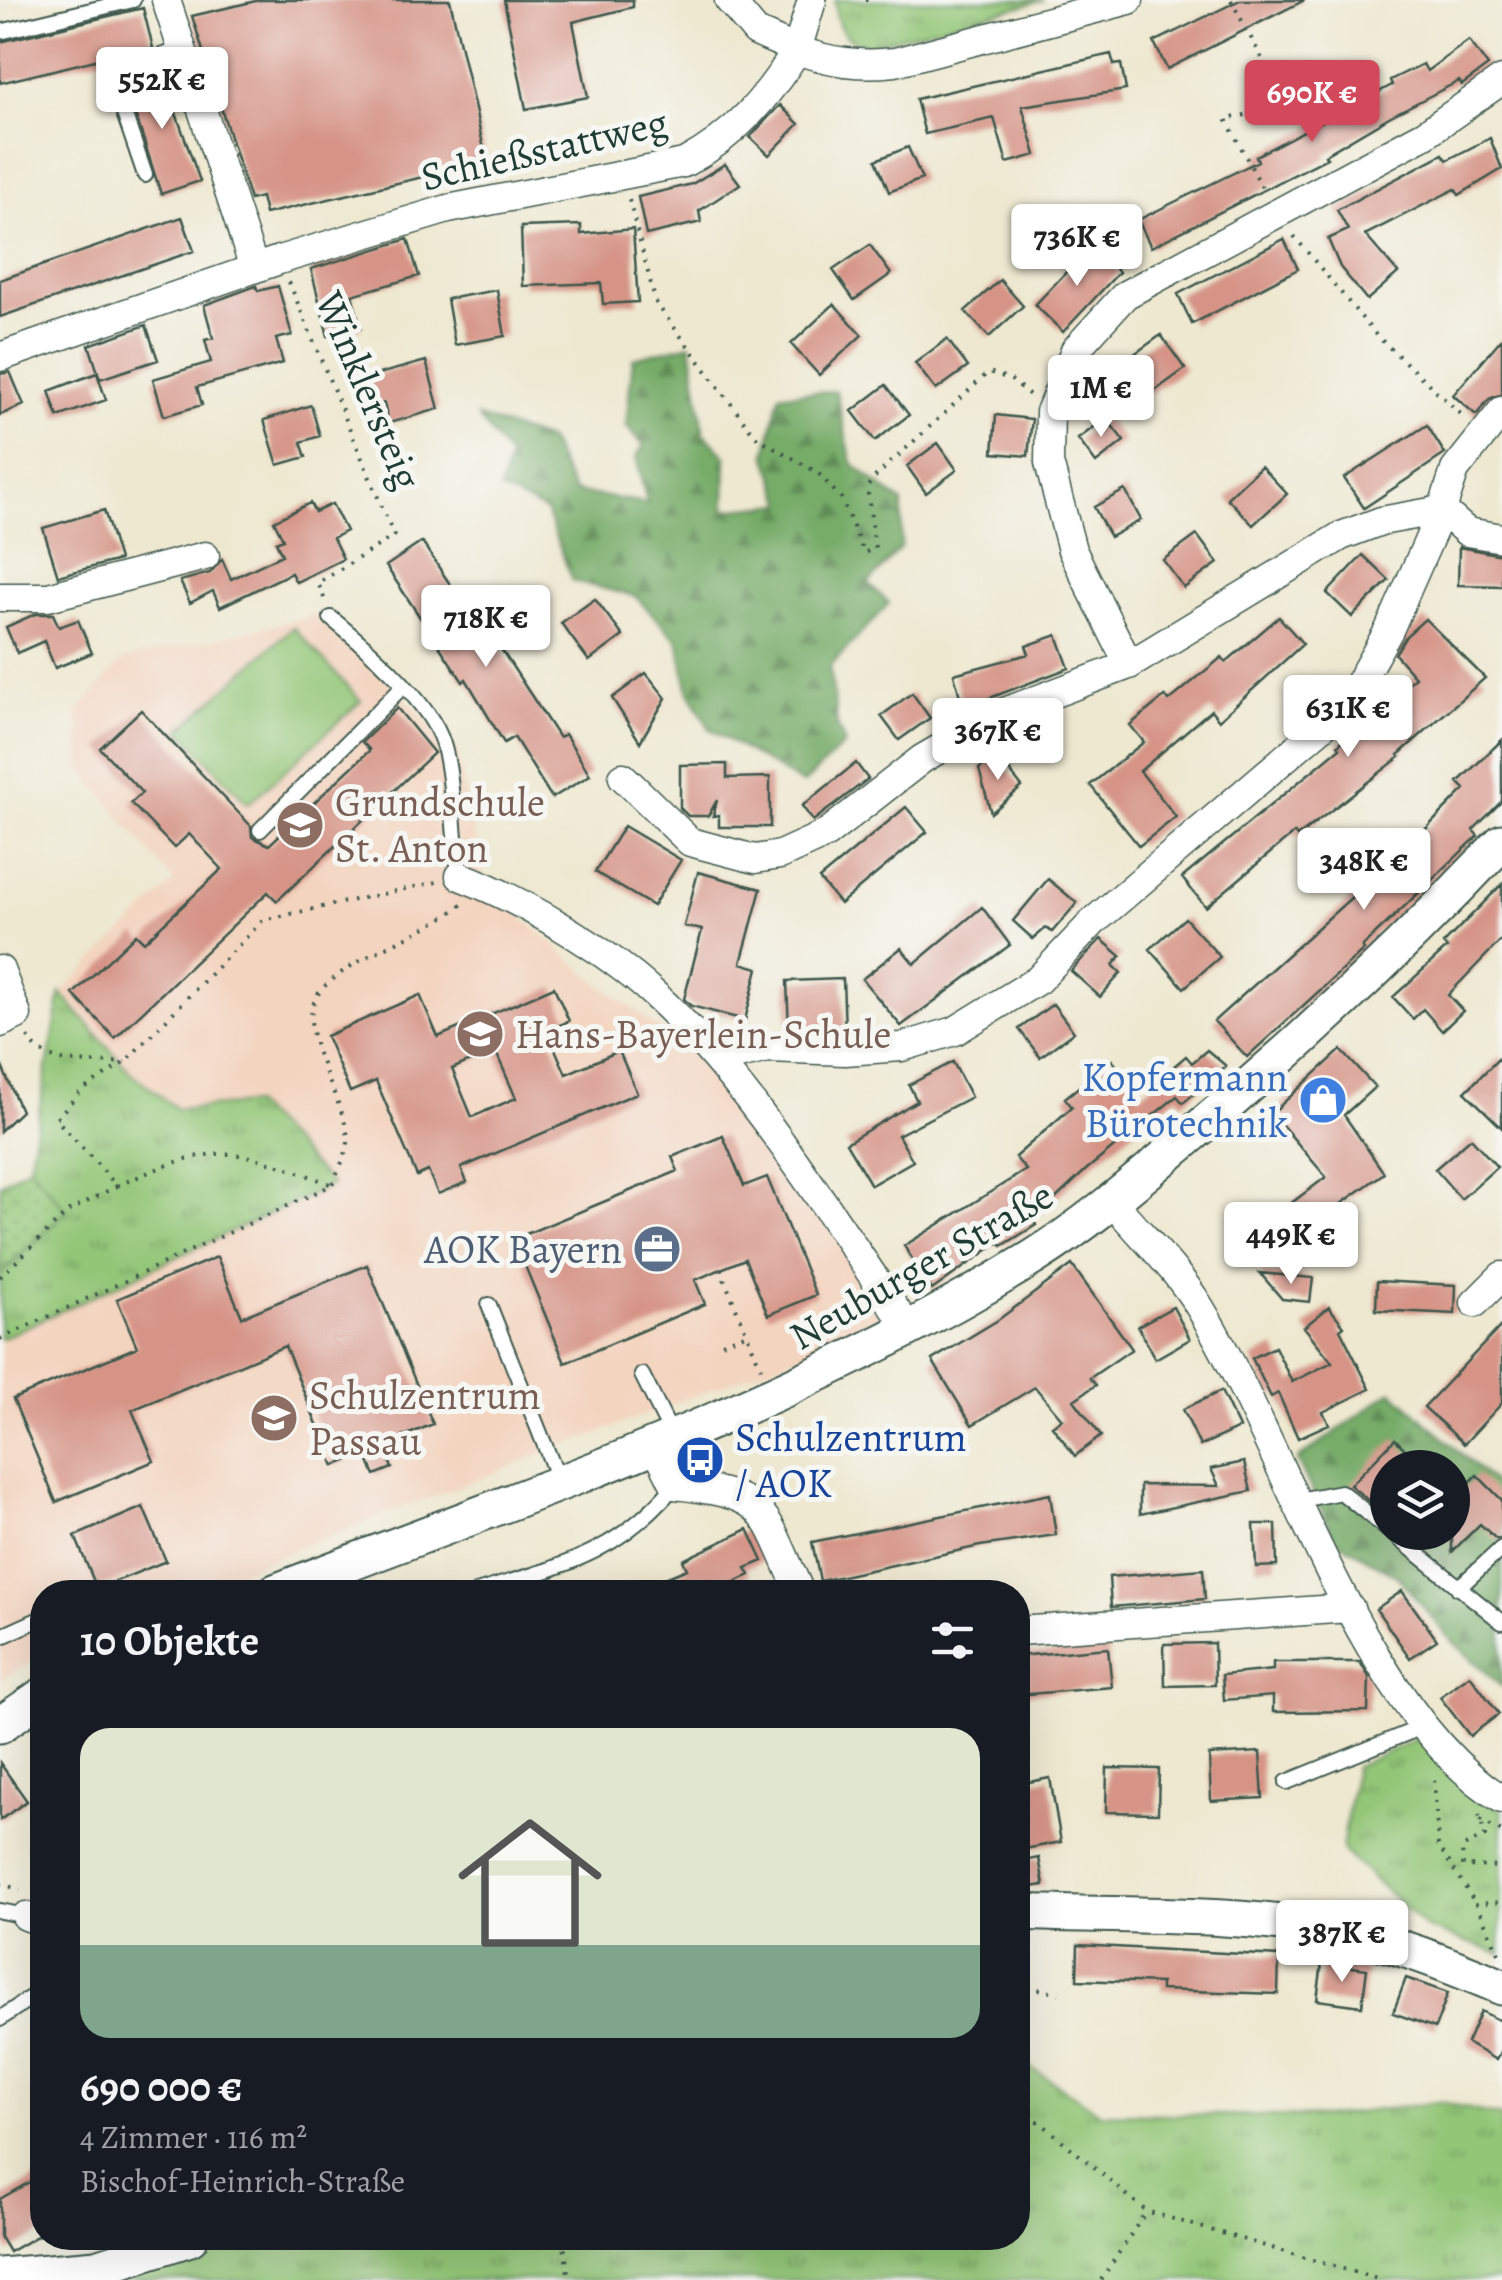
<!DOCTYPE html>
<html lang="de">
<head>
<meta charset="utf-8">
<style>
  body { margin:0; font-family:Alegreya,serif; background:#20242c; color:#f1f3f6; height:100vh; display:flex; flex-direction:column; font-size:38px; white-space:nowrap }
  * { box-sizing:border-box; margin:0 }
  p { font-size:32px; color:#9ea1a6 }
  .icon { flex:none; width:55px; height:55px; fill:none; stroke:currentColor; stroke-width:2; stroke-linecap:round; stroke-linejoin:round }
  .map { position:relative; flex:1; overflow:hidden }
  .details { position:absolute; left:30px; top:1580px; width:1000px; height:670px; display:flex; flex-direction:column; background:#171b24; border-radius:40px; box-shadow:0 10px 40px #0002 }
  .details>* { flex:none }
  .tools { position:absolute; left:1370px; top:1450px; display:grid; gap:20px }
  .tools a { display:grid; place-items:center; width:100px; height:100px; border-radius:50%; background:#171b24; box-shadow:0 10px 40px #0002; font-size:50px }
  .price { position:absolute; translate:-50% -85px; padding:0 22px; border-radius:10px; background:#fff; color:#222; font-size:32px; line-height:65px; filter:drop-shadow(0 2px 5px #0008) }
  .price::after { content:''; position:absolute; left:50%; top:60px; width:30px; height:22px; margin-left:-15px; background:inherit; clip-path:polygon(0 0,100% 0,50% 100%) }
  .price.selected { background:#d1495b; color:#fff }
  ul { padding:0; list-style:none }
  li { display:grid; align-content:center; gap:20px; height:530px; padding:0 50px }
  li span { display:grid; place-items:center; height:310px; border-radius:30px; color:#555 }
  li>.icon { margin-inline-start:auto }
  span .icon { width:180px; height:180px; fill:#fffc; stroke-width:1 }
  li b { font-size:42px }
  h2 { display:flex; justify-content:space-between; align-items:center; height:120px; padding:0 50px; font-size:42px }
  .map>svg:first-child { display:block }
  .built { fill:#f3d4bf }
  .grass { fill:url(#grass-dots); stroke:#598256; stroke-width:2.5 }
  .forest { fill:url(#forest-firs); stroke:#4a744e; stroke-width:2.5; fill-rule:evenodd }
  .park { fill:url(#park-tufts); stroke:#598256; stroke-width:2.5 }
  .garden { fill:#93c677; stroke:#598256; stroke-width:2.5 }
  .building { fill:#d69487; fill-rule:evenodd }
  .lines { fill:none; stroke-linecap:round; stroke-linejoin:round }
  .service-casing { stroke:#3e574b; stroke-width:18 }
  .minor-casing { stroke:#3e574b; stroke-width:31 }
  .tertiary-casing { stroke:#3e574b; stroke-width:39 }
  .path { stroke:#3e574b; stroke-width:4; stroke-dasharray:2.5 8; stroke-linecap:butt }
  .service { stroke:#fff; stroke-width:14 }
  .minor { stroke:#fff; stroke-width:28 }
  .tertiary { stroke:#fff; stroke-width:35 }
  .labels { text-anchor:middle; stroke-width:10; stroke-linejoin:round; paint-order:stroke }
  .street-label { font-size:40px; fill:#1f3d34; stroke:#f6f6f2 }
  .education-label { font-size:40px; fill:#785e54; stroke:#f6f6f2; text-anchor:start }
  .shop-label { font-size:40px; fill:#366cbe; stroke:#f6f6f2; text-anchor:end }
  .service-label { font-size:40px; fill:#4e5e75; stroke:#f6f6f2; text-anchor:end }
  .transit-label { font-size:40px; fill:#164399; stroke:#f6f6f2; text-anchor:start }
</style>
</head>
<body>
<div class="map">
<svg width="1502" height="2280" viewBox="0 0 1502 2280">
  <defs>
    <pattern id="grass-dots" width="8" height="8" patternUnits="userSpaceOnUse" patternTransform="scale(2.5)"><rect width="8" height="8" fill="#93c677"/><path d="M2 2h.1M6 6h.1" fill="none" stroke="#77a262" stroke-width="1.8" stroke-linecap="round"/></pattern>
    <pattern id="forest-firs" width="22" height="20" patternUnits="userSpaceOnUse" patternTransform="scale(2.5)"><rect width="22" height="20" fill="#76ab68"/><path d="M5 1l3.5 6h-7zM16 11l3.5 6h-7z" fill="#608c56"/></pattern>
    <pattern id="park-tufts" width="24" height="20" patternUnits="userSpaceOnUse" patternTransform="scale(2.5)"><rect width="24" height="20" fill="#93c677"/><path d="M3 7l-1-3M5 7V3M7 7l1-3M15 17l-1-3M17 17v-4M19 17l1-3" fill="none" stroke="#77a262"/></pattern>
  </defs>
  <rect width="100%" height="100%" fill="#f6f6f2"/>
  <filter id="ink" filterUnits="userSpaceOnUse"><feTurbulence type="fractalNoise" baseFrequency=".01" numOctaves="2"/><feDisplacementMap in="SourceGraphic" scale="20" xChannelSelector="R" yChannelSelector="G"/><feConvolveMatrix kernelMatrix="1 2 1 2 8 2 1 2 1" color-interpolation-filters="sRGB"/></filter>
  <filter id="wash" filterUnits="userSpaceOnUse"><feTurbulence type="fractalNoise" baseFrequency=".0048" numOctaves="4" result="noise"/><feDisplacementMap in="SourceGraphic" scale="40" xChannelSelector="R" yChannelSelector="G"/><feGaussianBlur stdDeviation="2.25" result="paint"/><feColorMatrix in="noise" values="0 0 0 0 0 0 0 0 0 0 0 0 0 0 0 0 0 1.4 0 .05"/><feComposite in="paint" operator="in"/></filter>
  <g filter="url(#wash)">
    <rect width="100%" height="100%" fill="#eee8d0"/>
    <path class="built" d="M321,614L457,751L485,886L585,972L733,1086L895,1310L832,1343L185,1592H42V1656L0,1680V1339L331,1185L253,1104L177,1109L130,1072L61,993L174,882L81,769L78,712L122,660Z"/>
    <path class="grass" d="M29,1166L67,1211L0,1275V1184Z"/>
    <path class="forest" d="M691,344L704,433L726,456L725,510L784,504L766,454L780,394L836,391L852,463L902,503L901,547L868,584L889,603L830,667L837,725L845,744L803,784L710,729L689,692L678,641L635,596L572,581L546,511L500,490L509,457L478,417L548,440L574,492L647,503L636,457L644,446L626,425L633,358Z
      M1392,1391L1502,1491V1687L1449,1638L1397,1576L1336,1540L1297,1460ZM1388,1468H1452V1532H1388Z"/>
    <path class="park" d="M835,0H1044L866,46C842,39 835,24 835,0Z
      M61,993L130,1072L177,1109L253,1104L332,1185L0,1339V1275L67,1211L29,1166Z
      M1420,1737L1502,1811L1500,1954L1427,1928L1342,1850L1355,1767Z
      M1018,2059L1101,2113L1325,2117L1441,2102L1502,2117V2280H0L191,2238H1018Z"/>
    <path class="garden" d="M293,627L361,701L248,804L180,730Z"/>
    <g id="blocks">
      <path class="building" d="M260,0H450L487,162L265,214L261,197L250,200L192,16Z
        M504,0H633V7L573,22L588,97L526,109Z
        M1240,0H1305L1167,69L1154,42Z
        M143,8L153,48L114,61L112,56L0,83V42Z
        M1469,40L1488,66L1462,85L1459,81L1389,117L1325,155L1327,158L1151,247L1138,220L1258,161L1256,156L1392,85L1390,80L1423,64L1427,71Z
        M1111,54L1114,65L1121,64L1126,90L1022,106L1036,155L1007,163L994,118L925,134L916,99Z
        M160,68L200,181L161,194L125,82Z
        M780,105L799,124L769,155L750,137Z
        M1490,138L1502,169L1459,195L1455,189L1365,235L1398,273L1367,300L1340,267L1328,239L1348,230L1337,210L1443,154L1447,160Z
        M908,147L922,179L889,192L876,160Z
        M725,164L740,184L699,211L701,222L646,235L638,197L692,184Z
        M182,217L194,251L0,317V280Z
        M581,225V234L633,229L638,302L603,304L601,283L523,286L521,227Z
        M408,239L419,276L352,295L361,328L328,336L311,269Z
        M1284,239L1298,269L1192,324L1178,294Z
        M870,245L891,274L854,300L833,270Z
        M1091,246L1119,272L1063,332L1035,305Z
        M1000,280L1023,306L989,337L965,311Z
        M256,286L258,291L278,286L292,335L276,339L283,363L197,387L202,405L164,416L153,379L211,362L205,340L213,338L204,305Z
        M497,290L505,336L455,345L447,299Z
        M834,304L862,335L819,375L791,344Z
        M146,325L158,360L100,379L89,345Z
        M1161,335L1185,369L1149,395L1140,382L1117,398L1102,377Z
        M1502,338V394L1489,399L1476,415L1453,395Z
        M947,339L968,367L936,390L915,363Z
        M426,361L439,409L389,423L384,403L368,407L360,379Z
        M10,372L24,405L0,415V374Z
        M97,373L106,400L58,417L49,391Z
        M886,385L909,415L875,441L852,411Z
        M311,405L320,436L301,442L306,457L278,465L264,420Z
        M996,415L1032,419L1028,456L993,453Z
        M1106,418L1124,441L1096,463L1078,439Z
        M1427,425L1445,454L1364,508L1344,478Z
        M938,443L957,470L926,493L907,466Z
        M1261,466L1287,494L1253,525L1227,498Z
        M1125,490L1141,520L1110,537L1094,507Z
        M310,503L315,512L332,504L346,531L333,538L343,559L296,582L291,573L220,607L213,591L190,603L180,581L210,573L222,559L231,579L282,555L276,542L283,539L274,521Z
        M104,510L119,560L58,576L43,528Z
        M1197,535L1218,563L1184,588L1163,560Z
        M422,542L465,607L471,603L559,738L565,734L590,775L552,798L514,737L504,743L466,679L463,682L386,566Z
        M1459,547L1502,555V586L1458,585Z
        M1363,555L1389,580L1352,617L1327,593Z
        M595,599L623,636L589,661L561,623Z
        M35,614H53L59,627L78,620L92,653L55,668L44,641L17,653L6,627Z
        M1279,617L1303,644L1219,720L1211,710L1140,771L1176,817L1139,846L1090,785L1144,742L1130,725L1165,696L1169,701L1222,657L1226,662Z
        M1425,619L1485,678L1398,755L1400,757L1297,837L1294,833L1206,907L1182,878L1340,748L1338,745L1415,677L1395,654L1406,636Z
        M1057,635L1069,668L963,708L954,674L1029,654L1026,646Z
        M646,673L666,698L640,742L612,698Z
        M912,693L930,718L899,740L881,716Z
        M397,708L434,753L277,901L268,892L115,1038L73,994L136,934L144,942L222,869L189,834L174,848L131,803L142,793L100,748L141,710L251,826L252,837L269,845L370,750L362,742Z
        M1502,740V801L1473,830L1478,836L1362,947L1364,950L1247,1057L1214,1021L1412,843L1465,789L1458,782Z
        M997,755L1022,787L991,813L979,769Z
        M856,763L868,779L813,821L802,806Z
        M727,764V778L770,777V827H719V815L713,816L717,800L708,816H688L680,808V765Z
        M906,807L927,832L840,904L819,879Z
        M624,826L681,860L653,906L595,872Z
        M698,872L761,889L741,963L758,968L745,1020L691,1006L684,999L702,930L684,926Z
        M1048,879L1077,903L1052,932L1046,928L1033,939L1013,921Z
        M1502,884V939L1448,995L1463,1011L1442,1031L1423,1009L1413,1019L1393,997L1447,948L1443,944Z
        M982,907L1010,945L901,1026L862,979L901,948L914,964Z
        M1185,918L1220,957L1184,988L1150,949Z
        M1101,939L1121,956L1113,965L1121,973L1100,997L1071,971Z
        M843,979L845,1031H789L787,981Z
        M554,987L569,1021L547,1031L566,1074L619,1051L637,1093L461,1168L467,1182L438,1194L428,1171L417,1176L376,1081L350,1092L326,1036L420,995L438,1037ZM495,1050L516,1098L472,1117L452,1069Z
        M1053,1004L1074,1032L1040,1057L1019,1029Z
        M1207,1050L1226,1066L1183,1103L1177,1096L1087,1169L1033,1220L1036,1225L1002,1246L999,1242L932,1290L904,1246L1026,1170L1015,1157L1072,1107L1065,1098L1112,1060L1140,1095L1186,1056L1192,1063Z
        M1341,1050L1375,1087L1344,1115L1384,1173L1316,1222L1319,1226L1290,1247L1270,1219L1326,1177L1272,1113Z
        M1502,1055V1128L1465,1092Z
        M0,1062L21,1111L0,1131Z
        M953,1062L971,1097L898,1135L913,1161L871,1185L846,1143L917,1101L909,1085Z
        M723,1136L744,1186L767,1177L816,1295L768,1315L745,1259L695,1280L705,1304L565,1363L514,1239L678,1171L672,1157Z
        M1471,1138L1497,1167L1461,1199L1435,1169Z
        M217,1257L242,1317L367,1265L433,1424L383,1445L392,1468L375,1475L365,1453L334,1466L285,1346L132,1410L154,1461L56,1502L13,1399L137,1347L117,1299Z
        M1072,1265L1132,1349L1090,1378L1096,1385L1074,1400L1101,1436L1075,1456L1052,1426L1062,1419L1035,1387L972,1425L932,1360L998,1320Z
        M1260,1273L1313,1278L1310,1302L1282,1299Z
        M1377,1281L1456,1285L1455,1314L1376,1310Z
        M1173,1307L1190,1339L1155,1359L1138,1326Z
        M1329,1307L1344,1326L1340,1329L1370,1389L1323,1412L1329,1424L1298,1438L1278,1393L1271,1397L1252,1358L1275,1347L1292,1382L1332,1362L1304,1327Z
        M1502,1325V1403L1464,1444L1424,1407Z
        M1221,1391L1239,1428L1200,1446L1183,1409Z
        M1395,1439L1424,1468H1388V1497L1377,1508L1350,1485Z
        M1244,1462L1251,1491L1140,1514V1485L1219,1486L1211,1469Z
        M1477,1475L1502,1500V1538L1496,1539L1480,1524L1452,1552V1500Z
        M1050,1494L1056,1535L980,1546L820,1581L812,1542Z
        M143,1507L166,1561L97,1589L75,1536Z
        M1254,1524H1276L1277,1566L1256,1567Z
        M748,1529L763,1561L746,1568L750,1575L714,1592H631L687,1569L683,1560Z
        M1203,1569L1205,1599L1111,1607L1109,1577Z
        M1402,1591L1437,1640L1410,1658L1376,1609Z
        M1214,1643L1215,1685L1165,1686L1164,1644Z
        M1108,1648L1112,1687L1018,1695V1656Z
        M1273,1662H1360L1369,1677L1368,1711L1273,1712V1696L1224,1700L1222,1675L1273,1670Z
        M1470,1675L1499,1714L1470,1736L1440,1697Z
        M1260,1752L1263,1798L1211,1801L1209,1755Z
        M0,1763L27,1801L0,1820Z
        M1107,1768L1159,1769L1158,1813L1106,1812Z
        M1050,1778L1061,1842L1020,1850L1018,1784Z
        M1039,1858L1044,1885L1018,1889V1862Z
        M1078,1945L1279,1956L1278,1994L1161,1990V1983L1077,1980Z
        M1322,1963L1367,1969L1362,2006L1317,2000Z
        M1406,1978L1448,1993L1435,2028L1393,2013Z
        M1481,2011L1502,2022V2048L1496,2060L1467,2043Z
        M42,2175V2233L9,2252L0,2237V2199Z"/>
    </g>
  </g>
  <g filter="url(#ink)">
    <use href="#blocks" fill-opacity="0" stroke="#3e574b" stroke-width="2.5"/>
    <g class="lines">
      <g class="service-casing">
        <path id="service" d="M0,32L133,0
          M145,175L113,81L119,70L182,49
          M331,618C366,647 430,701 443,744C454,778 452,836 460,876
          M260,830L402,687
          M489,1305L559,1481
          M642,1375L673,1437
          M1299,1500L1341,1492L1388,1530
          M1391,1532L1502,1622
          M1458,1588L1502,1548
          M477,1592C560,1566 616,1556 675,1485
          M0,1637L42,1618
          M1287,1782L1422,1727
          M0,1911L26,1916
          M0,2019L34,1995L42,1981"/>
      </g>
      <g class="minor-casing">
        <path id="minor" d="M166,0L254,268
          M729,0L756,32L797,50L812,0
          M0,357L279,260L448,209L684,163C735,136 766,99 797,50C831,62 859,66 895,62L1129,0
          M0,597H48L205,556
          M1129,665L1072,550L1049,463L1050,412L1075,350L1125,295L1425,134L1502,80
          M623,777L690,842L755,859L780,855L826,834L922,759L999,714L1129,665L1341,536L1381,521L1442,510L1455,470L1502,411
          M460,876C524,901 604,948 655,995C752,1084 833,1220 909,1329
          M0,970L17,1015L0,1023
          M717,1060L768,1048L845,1051L902,1047L955,1031L1038,980L1093,922L1346,706L1389,630L1442,510L1467,532L1502,538
          M1112,1201C1140,1235 1176,1268 1199,1306C1284,1445 1365,1716 1502,1799
          M1475,1303L1502,1276
          M655,1445L675,1485C772,1495 762,1511 800,1592
          M1018,1631L1350,1608
          M26,1916L42,1922"/>
      </g>
      <g class="tertiary-casing">
        <path id="tertiary" d="M275,1592C532,1492 798,1404 1034,1257C1087,1224 1135,1182 1183,1142C1296,1048 1401,949 1502,842
          M0,1725L42,1696
          M1018,1912C1122,1917 1231,1911 1334,1931C1393,1942 1447,1964 1502,1987
          M0,2276L97,2268L190,2238"/>
      </g>
      <path class="path" d="M865,0H875
        M1231,0L1276,85L1270,110L1226,119L1264,191
        M629,200L656,303L755,436L818,473L841,498L864,553L875,548L867,487L874,478L989,372L1010,379L1031,396
        M1294,236L1376,335L1465,418
        M289,282L394,536L318,583L326,603
        M28,1037C45,1069 94,1062 125,1062
        M117,1186C215,1142 230,1145 330,1184
        M720,1269L761,1368
        M0,1277L69,1211L117,1186L56,1119L80,1092L125,1062L263,920L437,882
        M0,1339L332,1185C336,1173 348,1154 348,1141C347,1097 285,1025 324,987C360,952 423,936 464,903
        M722,1343L745,1334
        M1434,1780L1438,1845L1476,1904
        M1479,1815L1485,1836L1462,1848L1463,1866L1502,1867
        M1480,1820L1502,1832
        M0,1883L20,1890
        M1499,1953L1476,1904L1502,1902
        M1018,1984L1059,1994
        M1018,2112L1040,2122L1146,2211L1381,2280
        M563,2238L569,2280
        M1101,2280L1145,2213"/>
      <use href="#service" class="service"/>
      <use href="#minor" class="minor"/>
      <use href="#tertiary" class="tertiary"/>
    </g>
  </g>
  <defs>
    <g id="school-disc" transform="scale(2.5)"><circle r="9.5" fill="#8d6e63" stroke="#f6f6f2"/><path d="M0-5L7-2L0 1L-7-2ZM-4 1L0 2.5L4 1V4Q0 6-4 4Z" fill="#fff"/></g>
    <g id="shop-disc" transform="scale(2.5)"><circle r="9.5" fill="#3f7fe0" stroke="#f6f6f2"/><path d="M-5-2.5h2.3a2.7 3.5 0 0 1 5.4 0H5L5.5 6h-11ZM-1.5-2.5h3a1.5 2.3 0 0 0-3 0Z" fill="#fff"/></g>
    <g id="office-disc" transform="scale(2.5)"><circle r="9.5" fill="#5c6f8a" stroke="#f6f6f2"/><path d="M-6-3h4V-5.5h4V-3h4V5H-6ZM-1-4.5V-3h2v-1.5ZM-6 0V1H6V0Z" fill="#fff"/></g>
    <g id="bus-disc" transform="scale(2.5)"><circle r="9.5" fill="#1a4fb4" stroke="#f6f6f2"/><path d="M-5-6H5V4H4V6H2V4H-2V6H-4V4H-5ZM-3.5-4V0h7V-4ZM-3.5 1.2v1.5H-2V1.2ZM2 1.2v1.5H3.5V1.2Z" fill="#fff"/></g>
  </defs>
  <g fill-rule="evenodd">
    <use href="#school-disc" x="300" y="825"/>
    <use href="#school-disc" x="480" y="1034"/>
    <use href="#shop-disc" x="1323" y="1100"/>
    <use href="#office-disc" x="657" y="1249"/>
    <use href="#school-disc" x="274" y="1418"/>
    <use href="#bus-disc" x="700" y="1460"/>
  </g>
  <g class="labels">
    <g class="street-label">
      <text transform="translate(544 149) rotate(-13)" y="14">Schießstattweg</text>
      <text transform="translate(369 390) rotate(67)" y="14">Winklersteig</text>
      <text transform="translate(921 1265) rotate(-30)" y="14">Neuburger Straße</text>
    </g>
    <g class="education-label">
      <text x="335" y="816">Grundschule<tspan x="335" dy="46">St. Anton</tspan></text>
      <text x="515" y="1048">Hans-Bayerlein-Schule</text>
      <text x="309" y="1409">Schulzentrum<tspan x="309" dy="46">Passau</tspan></text>
    </g>
    <g class="shop-label">
      <text x="1288" y="1091">Kopfermann<tspan x="1288" dy="46">Bürotechnik</tspan></text>
    </g>
    <g class="service-label">
      <text x="622" y="1263">AOK Bayern</text>
    </g>
    <g class="transit-label">
      <text x="735" y="1451">Schulzentrum<tspan x="735" dy="46">/ AOK</tspan></text>
    </g>
  </g>
</svg>
<div class="tools">
<a><svg class="icon" aria-label="layers" viewBox="0 0 24 24"><path d="M12 4l9 5-9 5-9-5zM3 14l9 5 9-5"/></svg></a>
</div>
<b class="price" style="left:162px;top:132px">552K €</b>
<b class="price selected" style="left:1312px;top:145px">690K €</b>
<b class="price" style="left:1077px;top:289px">736K €</b>
<b class="price" style="left:1101px;top:440px">1M €</b>
<b class="price" style="left:486px;top:670px">718K €</b>
<b class="price" style="left:1348px;top:760px">631K €</b>
<b class="price" style="left:998px;top:783px">367K €</b>
<b class="price" style="left:1364px;top:913px">348K €</b>
<b class="price" style="left:1291px;top:1287px">449K €</b>
<b class="price" style="left:1342px;top:1985px">387K €</b>
<section class="details">
<h2>10 Objekte<svg class="icon" aria-label="filters" viewBox="0 0 24 24"><path d="M4 7h16M4 17h16"/><circle cx="9" cy="7" r="2"/><circle cx="15" cy="17" r="2"/></svg></h2>
<ul>
<li><span style="background:linear-gradient(#dfe7d0 70%,#7fa58c 0)"><svg class="icon" aria-label="home" viewBox="0 0 24 24"><path d="M3 11l9-7 9 7M6 9v11h12V9"/></svg></span><div><b>690 000 €</b><p>4 Zimmer · 116 m²</p><p>Bischof-Heinrich-Straße</p></div></li>
</ul>
</section>
</div>
</body>
</html>
